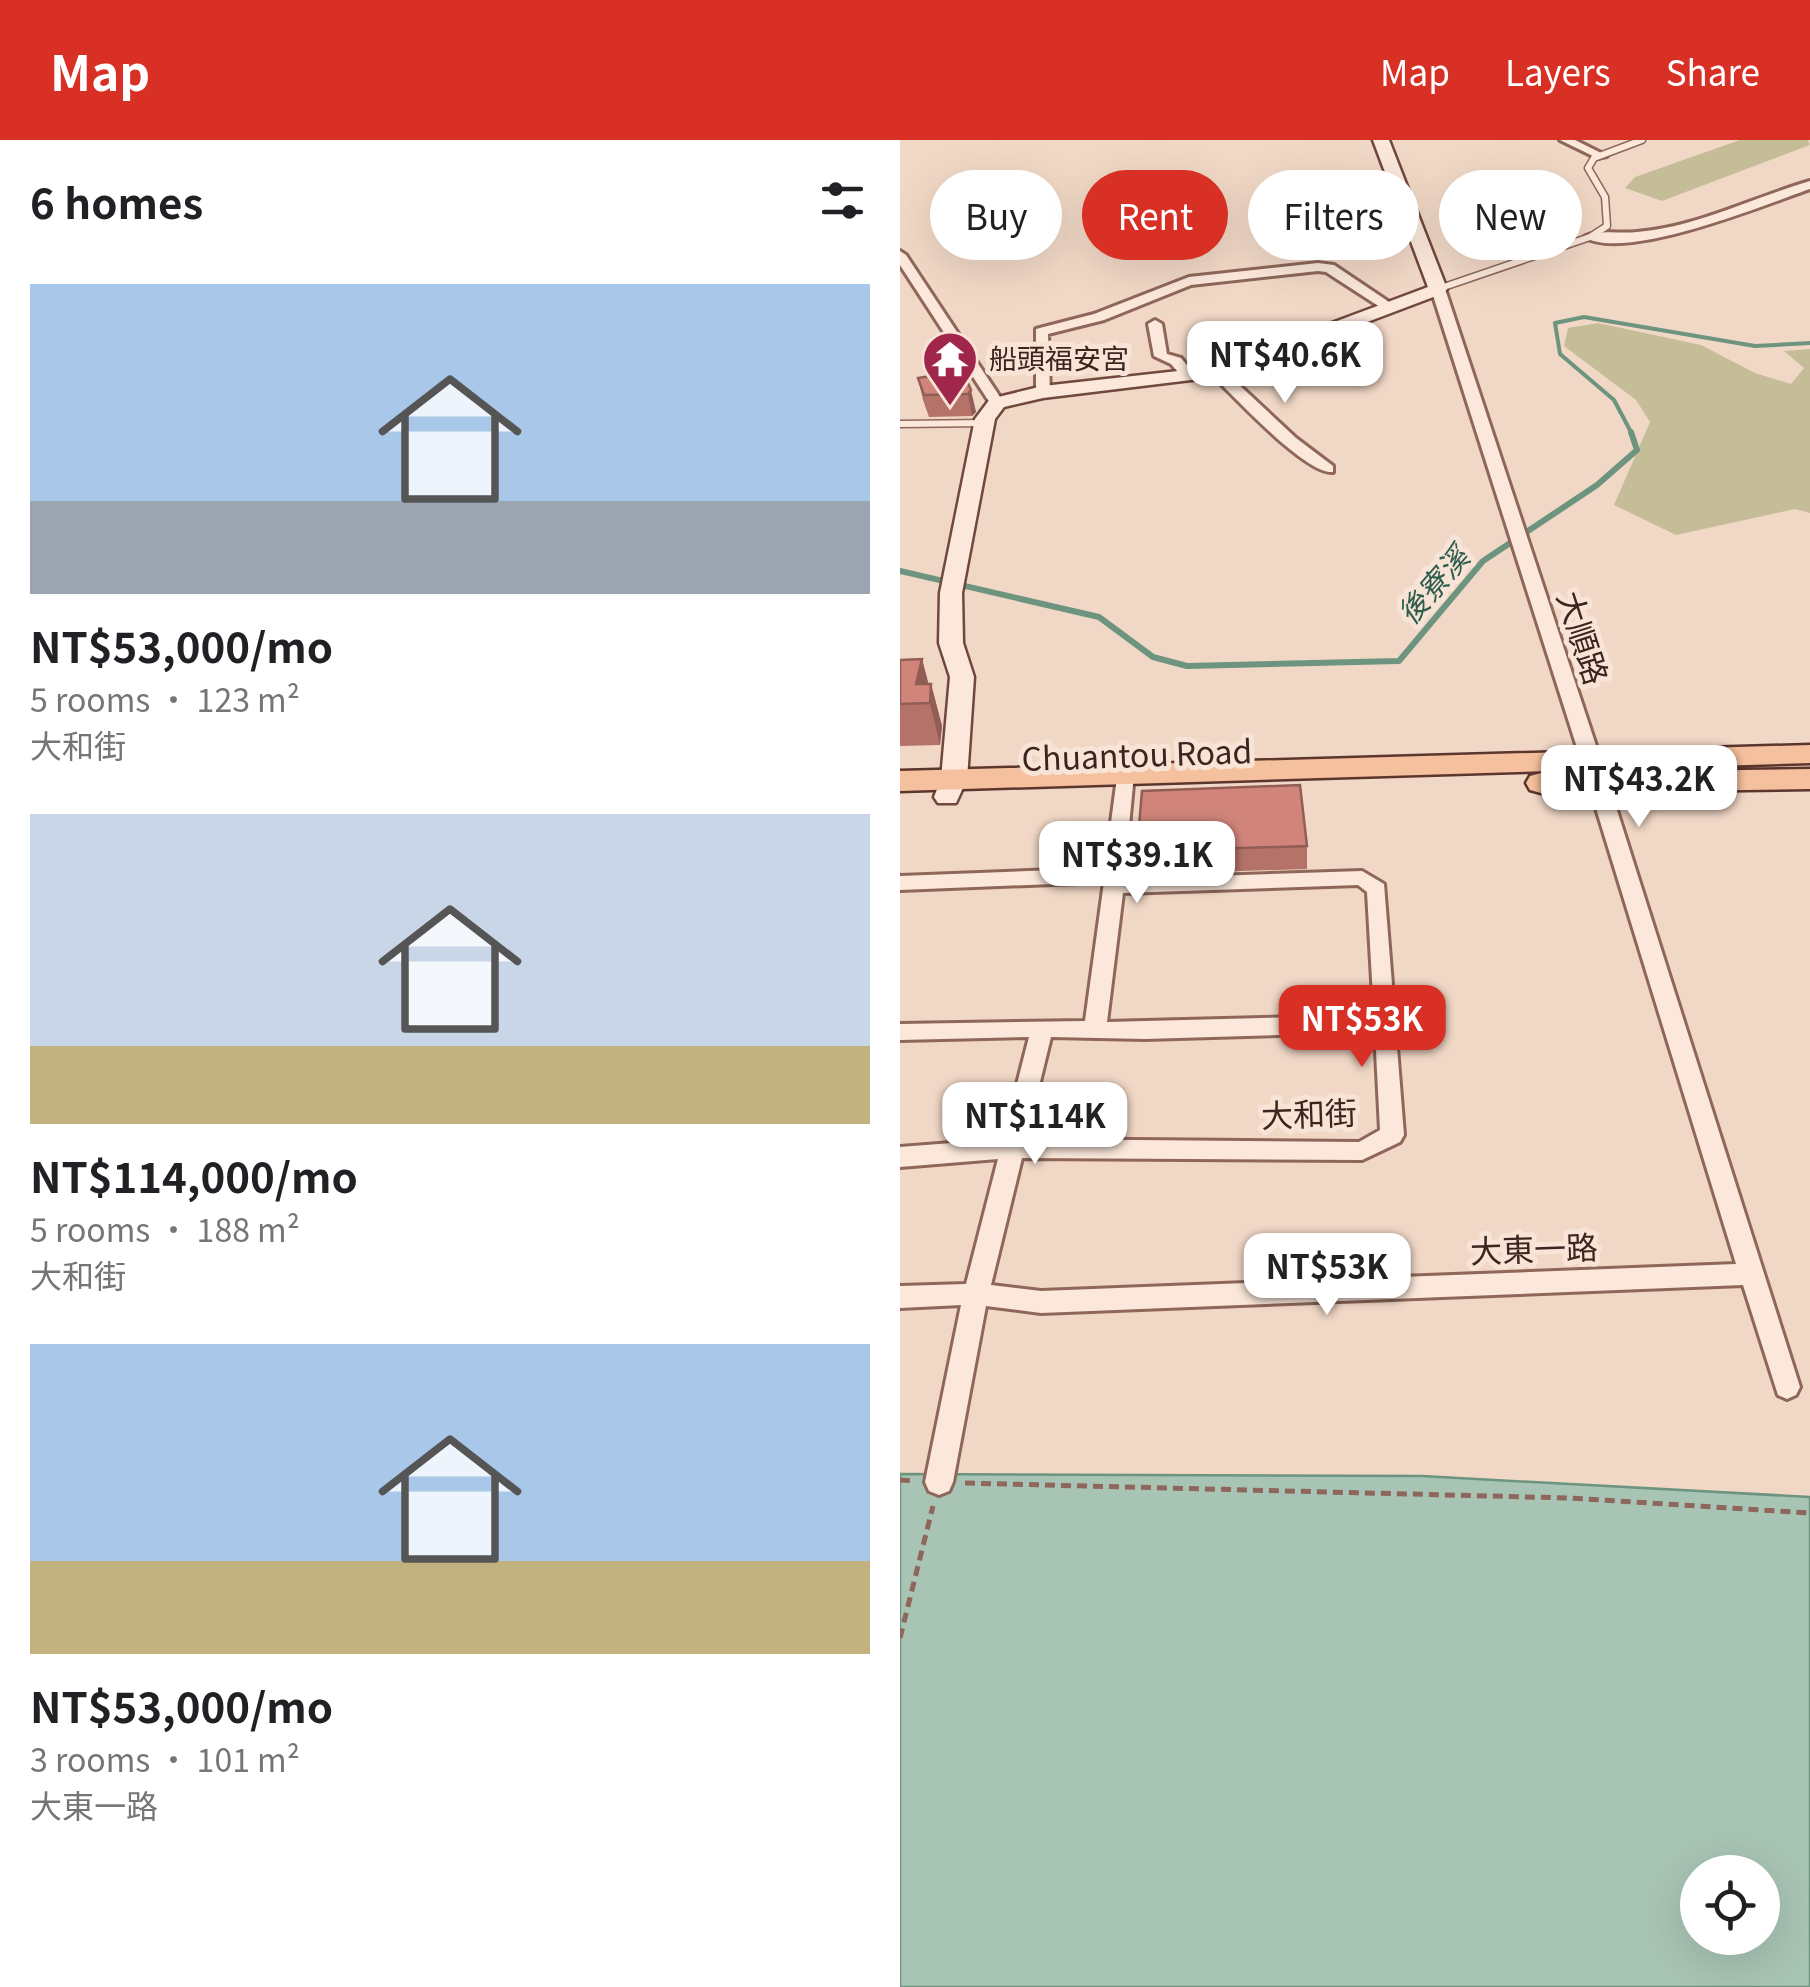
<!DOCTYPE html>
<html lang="en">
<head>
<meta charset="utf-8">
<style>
  body { margin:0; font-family:Georgia,"Noto Sans TC",serif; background:#f6f6f6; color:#202124; height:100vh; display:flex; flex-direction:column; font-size:38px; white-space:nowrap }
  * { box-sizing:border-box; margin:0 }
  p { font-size:32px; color:#757577 }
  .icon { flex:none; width:55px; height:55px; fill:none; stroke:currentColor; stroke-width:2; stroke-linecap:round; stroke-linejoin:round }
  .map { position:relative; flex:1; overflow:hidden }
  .side { display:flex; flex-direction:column; background:#fff; width:900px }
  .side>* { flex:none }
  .guide { position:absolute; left:30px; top:30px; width:730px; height:90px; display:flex; gap:20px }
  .fabs { position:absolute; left:780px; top:1715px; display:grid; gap:20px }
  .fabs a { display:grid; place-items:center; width:100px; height:100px; border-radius:50%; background:#fff; box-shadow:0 10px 40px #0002; font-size:50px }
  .price { position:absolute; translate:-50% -85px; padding:0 22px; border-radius:20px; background:#fff; color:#222; font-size:32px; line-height:65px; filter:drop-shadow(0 2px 5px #0008) }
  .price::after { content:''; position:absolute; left:50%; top:60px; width:30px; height:22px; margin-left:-15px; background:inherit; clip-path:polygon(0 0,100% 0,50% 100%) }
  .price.on { background:#d93025; color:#fff }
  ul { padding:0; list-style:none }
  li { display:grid; align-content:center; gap:20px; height:530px; padding:0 30px }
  li span { display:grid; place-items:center; height:310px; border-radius:0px; color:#555 }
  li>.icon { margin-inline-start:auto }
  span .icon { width:180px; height:180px; fill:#fffc; stroke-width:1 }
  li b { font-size:42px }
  h2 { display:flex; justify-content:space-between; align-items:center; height:120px; padding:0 30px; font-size:42px }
  .chip { padding:0 35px; border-radius:45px; background:#fff; box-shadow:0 10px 40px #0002; font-size:35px; line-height:90px }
  .chip.on { background:#d93025; color:#fff }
  header { display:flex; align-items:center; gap:60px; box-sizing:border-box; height:140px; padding:0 50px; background:#d93025; color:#fff }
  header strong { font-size:48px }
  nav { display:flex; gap:55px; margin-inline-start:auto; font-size:35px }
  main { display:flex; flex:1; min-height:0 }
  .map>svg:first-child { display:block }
  .cemetery { fill:#c5bd98 }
  .water { fill:#a8c4b4; stroke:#6d947f; stroke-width:2.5; fill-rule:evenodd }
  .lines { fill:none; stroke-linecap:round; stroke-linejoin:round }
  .stream-far1 { stroke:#6d947f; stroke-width:4 }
  .stream { stroke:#6d947f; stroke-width:6 }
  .lane-casing { stroke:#8e675a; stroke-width:9 }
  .street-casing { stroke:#8e675a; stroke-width:6 }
  .secondary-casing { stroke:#70483d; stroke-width:5 }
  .primary-casing { stroke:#5c362e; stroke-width:5 }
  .path { stroke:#8e675a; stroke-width:5; stroke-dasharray:10 6; stroke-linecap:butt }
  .lane { stroke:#fbe8da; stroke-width:6 }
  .street { fill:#fbe8da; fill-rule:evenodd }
  .secondary { fill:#fbe8da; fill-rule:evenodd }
  .primary { fill:#f5c09d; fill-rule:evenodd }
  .wall { fill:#b47269 }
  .shaded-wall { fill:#925d55 }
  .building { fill:#d1857a; stroke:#925d55; stroke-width:2.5 }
  .labels { text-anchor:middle; stroke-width:10; stroke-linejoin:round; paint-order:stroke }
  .far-poi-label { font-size:28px; fill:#3d251f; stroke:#f8e4d6; text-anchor:start }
  .far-water-label { font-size:30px; font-style:italic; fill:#2d5e4d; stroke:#f8e4d6 }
  .street-label { font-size:32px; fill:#3d251f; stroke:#f8e4d6 }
</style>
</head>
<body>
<header>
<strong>Map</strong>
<nav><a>Map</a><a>Layers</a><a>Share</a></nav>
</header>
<main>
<section class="side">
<h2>6 homes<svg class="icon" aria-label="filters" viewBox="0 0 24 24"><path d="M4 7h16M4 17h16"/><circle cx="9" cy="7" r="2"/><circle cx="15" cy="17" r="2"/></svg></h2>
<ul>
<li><span style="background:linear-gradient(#a9c7e8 70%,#9aa5b1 0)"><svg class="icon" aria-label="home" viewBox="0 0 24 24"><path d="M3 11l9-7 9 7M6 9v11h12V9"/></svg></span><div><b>NT$53,000/mo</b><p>5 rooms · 123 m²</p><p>大和街</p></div></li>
<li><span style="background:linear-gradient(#c9d6e8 75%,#c2b280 0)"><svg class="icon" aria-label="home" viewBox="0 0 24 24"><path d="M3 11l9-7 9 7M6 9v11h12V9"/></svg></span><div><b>NT$114,000/mo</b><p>5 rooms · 188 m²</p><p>大和街</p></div></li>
<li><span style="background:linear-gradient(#a9c7e8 70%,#c2b280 0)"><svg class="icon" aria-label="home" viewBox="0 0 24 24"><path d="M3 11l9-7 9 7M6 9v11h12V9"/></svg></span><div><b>NT$53,000/mo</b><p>3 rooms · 101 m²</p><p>大東一路</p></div></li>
</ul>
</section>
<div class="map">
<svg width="910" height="1847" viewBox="0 0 910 1847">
  <rect width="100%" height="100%" fill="#f1d8c6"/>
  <path class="cemetery" d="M840,0H908L910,5L762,61L725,48L735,37Z
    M698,183L801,205L855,233L891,244L904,228L884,211L910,209V373L895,369L776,395L714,365L750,282L736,260L664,206L668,188Z"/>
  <path class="water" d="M0,1334L522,1336L910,1357V1847H0ZM798,1732H862V1798H798Z"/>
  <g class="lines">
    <path class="stream-far1" d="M732,294L714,260L660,214L655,183L684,177L855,206L910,203"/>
    <path class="stream" d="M0,431L199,477L253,517L287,526L499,521L583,421L697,345L737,310L731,292"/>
    <g class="lane-casing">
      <path id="lane" d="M538,149L690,97L707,86L705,57L688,28L694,18L742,0
        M0,284L85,283"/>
    </g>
    <g class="street-casing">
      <path id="street" d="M660,0H675L707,16L697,18Z
        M910,41V49C864,65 725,122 684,97C697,89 721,94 737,92C797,87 852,58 910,41Z
        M0,111L6,115L104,263L102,266L90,263L0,125Z
        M418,123L434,125L495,166L483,169L426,132L418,131L291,145L204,180L148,194L150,252L143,256L136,252V189L194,174L289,137Z
        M538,145L545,149L708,642L900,1247L896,1255L887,1259L878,1255L843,1145L141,1173L86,1166L53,1342L49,1351L39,1355L29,1351L25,1342L61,1165L0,1168V1146L66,1144L98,1019L0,1027V1007L103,999L129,897L0,900V884L185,881L204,742L0,750V736L205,728L218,630H232L234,634L224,739L462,731L484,744L504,995L500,1002L462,1020L122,1018L91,1145L141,1151L836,1124L688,642L531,149ZM458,745L467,752L474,875L207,882L223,753ZM475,892L480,990L459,1002L126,999L151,897L245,899Z
        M255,180L262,184L267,214L281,218L296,236L294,239H284L271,224L254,216L248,184Z
        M312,229H322L396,298L433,326V332C406,335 334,256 312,235Z"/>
    </g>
    <g class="secondary-casing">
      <path id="secondary" d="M473,0H489L547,149L544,153L324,236L143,258L104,267L95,279L62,453L63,503L74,537L67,639L56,663H38L34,657L41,639L50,537L39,503L40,453L75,279L90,259L143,246L314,227L528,147Z"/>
    </g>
    <g class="primary-casing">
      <path id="primary" d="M910,605V623L0,651V631Z
        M910,629V649L641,653L630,650L626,643L630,636L641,633Z"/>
    </g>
    <path class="path" d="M0,1340L16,1341
      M65,1343L669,1358L910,1373
      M0,1498L33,1366"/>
    <use href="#lane" class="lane"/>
    <use href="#street" class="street"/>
    <use href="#secondary" class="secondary"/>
    <use href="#primary" class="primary"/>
  </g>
  <path class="wall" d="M63,231L76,272L72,276L29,277L23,260L18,238Z
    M22,519L28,544H31L42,586L40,605L0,606V520Z
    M238,698L407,706V729L250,734L242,721Z"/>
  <path class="shaded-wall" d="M71,250L76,272L72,276L68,254Z
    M22,519L31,553V544L42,586L40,605L30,563L16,544Z"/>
  <path class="building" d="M63,231L71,250L68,254L24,255L18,238Z
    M22,519L16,544H31L30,563L0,564V520Z
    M400,645L407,706L247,711L238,698L242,651Z"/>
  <defs>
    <g id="temple-pin" transform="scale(2.875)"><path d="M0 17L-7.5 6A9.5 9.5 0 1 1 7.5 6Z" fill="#a1264b" stroke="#f8e4d6"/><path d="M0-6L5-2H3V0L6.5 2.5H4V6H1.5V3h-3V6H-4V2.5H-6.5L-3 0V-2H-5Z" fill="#fff"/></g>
  </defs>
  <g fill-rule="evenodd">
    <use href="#temple-pin" x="50" y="219"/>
  </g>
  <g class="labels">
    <g class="far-poi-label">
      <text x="89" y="229">船頭福安宮</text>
    </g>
    <g class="far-water-label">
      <text transform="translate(534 446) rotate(-49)" y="10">後寮溪</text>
    </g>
    <g class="street-label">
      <text transform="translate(682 498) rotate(72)" y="11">大順路</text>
      <text transform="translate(237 616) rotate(-2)" y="11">Chuantou Road</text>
      <text transform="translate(409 975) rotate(-2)" y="11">大和街</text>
      <text transform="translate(634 1110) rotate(-2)" y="11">大東一路</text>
    </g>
  </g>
</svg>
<div class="fabs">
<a><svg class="icon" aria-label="locate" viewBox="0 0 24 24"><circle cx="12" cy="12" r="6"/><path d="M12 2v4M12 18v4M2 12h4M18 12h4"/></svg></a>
</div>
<b class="price" style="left:385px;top:266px">NT$40.6K</b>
<b class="price" style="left:739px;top:690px">NT$43.2K</b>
<b class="price" style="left:237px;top:766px">NT$39.1K</b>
<b class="price on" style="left:462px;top:930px">NT$53K</b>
<b class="price" style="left:135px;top:1027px">NT$114K</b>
<b class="price" style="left:427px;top:1178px">NT$53K</b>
<div class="guide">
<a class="chip">Buy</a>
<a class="chip on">Rent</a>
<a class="chip">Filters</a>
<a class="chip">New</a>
</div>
</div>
</main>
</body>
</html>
